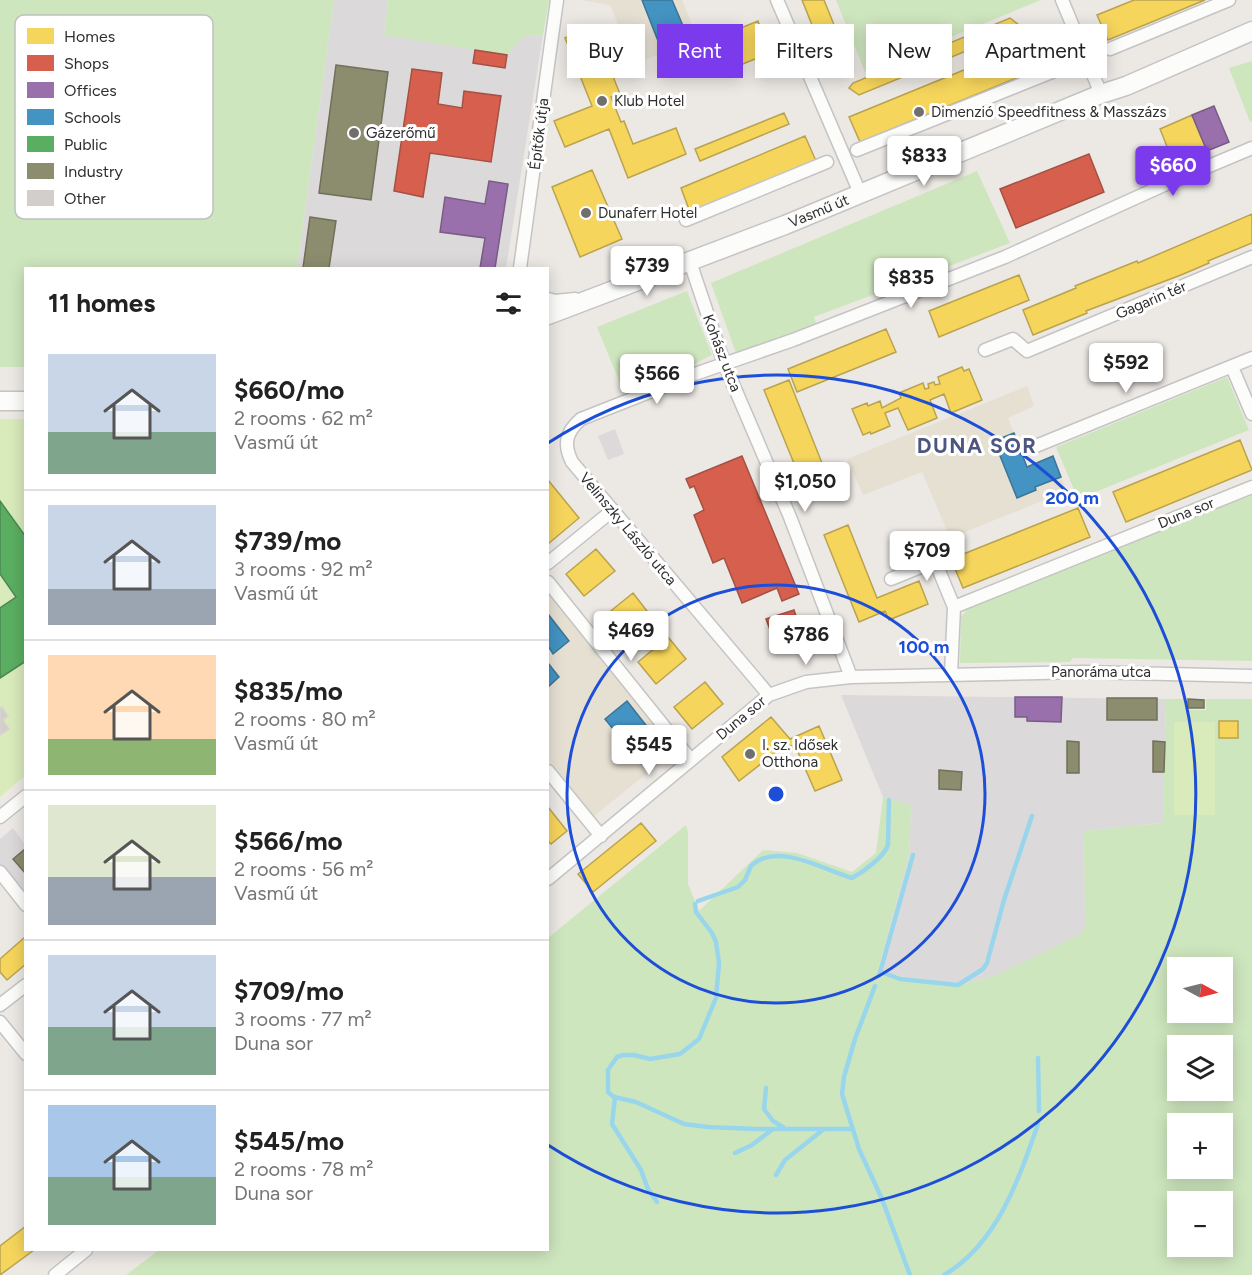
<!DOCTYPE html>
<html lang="en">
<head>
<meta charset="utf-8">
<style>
  body { margin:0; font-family:Figtree,sans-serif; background:#f6f6f6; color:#222; height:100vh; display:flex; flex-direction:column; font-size:22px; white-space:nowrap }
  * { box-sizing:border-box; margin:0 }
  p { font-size:20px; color:#767676 }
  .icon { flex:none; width:33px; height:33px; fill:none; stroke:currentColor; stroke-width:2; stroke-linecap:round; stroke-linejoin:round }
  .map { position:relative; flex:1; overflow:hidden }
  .panel { position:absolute; left:24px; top:267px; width:525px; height:984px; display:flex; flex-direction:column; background:#fff; border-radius:0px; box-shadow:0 3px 15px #0003 }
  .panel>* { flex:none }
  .banner { position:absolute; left:567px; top:24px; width:570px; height:54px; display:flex; gap:12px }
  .needle { width:39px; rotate:97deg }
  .controls { position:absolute; left:1167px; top:957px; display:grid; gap:12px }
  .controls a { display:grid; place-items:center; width:66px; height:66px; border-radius:0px; background:#fff; box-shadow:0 3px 15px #0003; font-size:30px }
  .price { position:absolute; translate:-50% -51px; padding:0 14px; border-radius:6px; background:#fff; color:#222; font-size:20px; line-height:39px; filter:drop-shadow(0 2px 3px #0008) }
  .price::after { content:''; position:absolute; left:50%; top:36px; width:18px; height:14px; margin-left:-9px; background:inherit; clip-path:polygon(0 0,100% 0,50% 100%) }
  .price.active { background:#7c3aed; color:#fff }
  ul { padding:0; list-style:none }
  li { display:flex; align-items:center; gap:18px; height:150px; padding:0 24px }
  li+li { border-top:2px solid #e0e0e0 }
  li span { display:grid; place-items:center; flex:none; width:168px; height:120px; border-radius:0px; color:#555 }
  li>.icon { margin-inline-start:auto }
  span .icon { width:72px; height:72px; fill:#fffc; stroke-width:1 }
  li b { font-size:26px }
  h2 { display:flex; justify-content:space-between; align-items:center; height:72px; padding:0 24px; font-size:26px }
  .pill { padding:0 21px; border-radius:0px; background:#fff; box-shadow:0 3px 15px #0003; font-size:21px; line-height:54px }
  .pill.active { background:#7c3aed; color:#fff }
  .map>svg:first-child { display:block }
  .industrial { fill:#dcd9db }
  .education { fill:#e6e0d3 }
  .green { fill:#cee6be; fill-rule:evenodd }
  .pitch { fill:#d9eabb }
  .homes { fill:#f6d55c; stroke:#baa34e; stroke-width:1.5 }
  .shops { fill:#d6604d; stroke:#a45144; stroke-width:1.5 }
  .offices { fill:#9970ab; stroke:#795c86; stroke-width:1.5 }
  .schools { fill:#4393c3; stroke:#3d7596; stroke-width:1.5 }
  .public { fill:#5aae61; stroke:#4d8852; stroke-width:1.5 }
  .industry { fill:#8c8c6e; stroke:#70705b; stroke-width:1.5 }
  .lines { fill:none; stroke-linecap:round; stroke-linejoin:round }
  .stream { stroke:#99d6ec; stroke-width:4.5 }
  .building { fill:#d1cecb; stroke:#d7d4d0; stroke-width:1.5 }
  .street-casing { stroke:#c5c4c5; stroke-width:15 }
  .secondary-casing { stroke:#c5c4c5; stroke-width:21 }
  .street { stroke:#fcfcfb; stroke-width:12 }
  .secondary { stroke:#fcfcfb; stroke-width:18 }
  .ring { fill:none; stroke:#1d4ed8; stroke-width:3 }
  .poi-dot { fill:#706f6e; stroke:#fff; stroke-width:2 }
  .labels { text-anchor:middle; stroke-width:6; stroke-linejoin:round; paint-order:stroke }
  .poi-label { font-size:15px; fill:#2e2e2e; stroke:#fff; text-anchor:start }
  .street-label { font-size:15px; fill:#2e2e2e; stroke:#fff }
  .district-label { font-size:21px; font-weight:bold; letter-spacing:1.5px; fill:#4d5680; stroke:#fff }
  .key { fill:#fff; stroke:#c0c0c0; stroke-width:1.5 }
  .key-label { font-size:16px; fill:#2e2e2e }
  .centre { fill:#1d4ed8; stroke:#fff; stroke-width:3 }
  .ring-label { font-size:18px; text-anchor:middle; font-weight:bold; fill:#1d4ed8; stroke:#fff; stroke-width:6; stroke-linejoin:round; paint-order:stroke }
</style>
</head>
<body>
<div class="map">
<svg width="1252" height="1275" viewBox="0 0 1252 1275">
  <rect width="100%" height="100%" fill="#ece8e4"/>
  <path class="industrial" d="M334,0H388L384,35L523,37L543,35L506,268H297Z
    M615,429L624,454L608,460L598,436Z
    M841,695L1166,699L1163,823L1084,831L1085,927L1081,934L995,976L964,984L898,976L878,970L909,855L911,806L883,797Z
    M13,828L25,844V895L0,867V839Z"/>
  <path class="education" d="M581,0H682L700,44L676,54L675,53L665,57L663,53L634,64L610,5Z
    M1027,386L1034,406L1008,418L1014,433L1027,466L1053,456L1067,491L950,538L922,472L863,495L847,459Z
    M548,590L677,749L593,817L548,760Z"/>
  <path class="green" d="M0,0H334L297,268H26L25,367H0Z
    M388,0H549L543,35L523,37L507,55L384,35Z
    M836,0H1041L865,72Z
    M1252,61V121L1250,122L1229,68Z
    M977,171L1010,243L814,317L817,325L736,353L711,283Z
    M687,291L712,355L692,365L688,356L620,383L597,327Z
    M1227,377L1249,430L1078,499L1056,447Z
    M1252,494V661L1073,658L1070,662L960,663L961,617L968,608Z
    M1166,699H1186V710H1206V699H1252V1275H126L159,1250H548V938L686,825L688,832V884L699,911L763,850L797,853L852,872L876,853L883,797L911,805L909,855L878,970L898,976L964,984L995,976L1081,934L1085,927L1084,831L1163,823ZM1178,968H1222V1012H1178ZM1178,1046H1222V1090H1178ZM1178,1124H1222V1168H1178ZM1178,1202H1222V1246H1178Z"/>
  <path class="pitch" d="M0,419H25V776L0,797Z
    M1174,722H1215V815H1174Z"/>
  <path class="homes" d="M802,0H824L849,62L830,70Z
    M1134,0H1205L1108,40L1097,15Z
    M1010,18L1019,25L1015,31L859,95L849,88L853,83Z
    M758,21L770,53L733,68L721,36Z
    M593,26L620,94L611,97L621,122L624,121L633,144L676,128L686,154L628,178L609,129L565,147L554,121L592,106L565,38Z
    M1052,34L1063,59L860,142L849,117Z
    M784,113L789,124L700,161L695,149Z
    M1192,115L1207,151L1174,164L1160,129Z
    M805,136L816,161L690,212L681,188Z
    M592,170L622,239L580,257L552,187Z
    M1252,214V243L1208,261L1209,263L1181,275L1086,311L1087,313L1033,335L1023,310L1076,288L1075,286L1137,261L1138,263Z
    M1019,275L1029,300L939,337L929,311Z
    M886,329L896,352L797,392L788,369Z
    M962,367L964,371L969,369L982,400L951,413L944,394L930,400L937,418L908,430L898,408L885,413L890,426L871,434L870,432L863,435L852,409L867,403L868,406L880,401L882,408L901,398L899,393L923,383L925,389L929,388L928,384L934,382L935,385L940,384L938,377Z
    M789,380L824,468L800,478L764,390Z
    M1240,440L1252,470L1126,522L1113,492Z
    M548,480L579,518L548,544Z
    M1078,508L1090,537L963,588L951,559Z
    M848,525L877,598L919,581L928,604L889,620L885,611L859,622L824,535Z
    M596,549L615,571L584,596L566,574Z
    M633,593L650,615L620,640L602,618Z
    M668,637L686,659L656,684L638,662Z
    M705,682L723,704L692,729L674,707Z
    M771,717L790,739L819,726L842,780L815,791L797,750H792L793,746L785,745L739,781L722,757Z
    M1219,721H1238V738H1219Z
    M548,807L567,831L551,844L548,841Z
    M641,823L656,841L593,892L578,874Z
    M25,937L26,964L7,980L0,972V959Z
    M26,1226V1250H34L0,1275V1246Z"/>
  <path class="shops" d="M475,50L507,55L505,68L473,63Z
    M412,69L442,73L438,104L462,108L464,91L501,96L491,162L430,153L423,197L394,191Z
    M1089,154L1104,192L1016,228L1000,189Z
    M742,456L799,594L782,601L777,588L742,603L724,558L713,563L694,515L704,510L694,486L690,488L686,479Z
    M794,610L798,622L771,632L766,619Z"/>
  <path class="offices" d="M1214,106L1229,142L1207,151L1192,115Z
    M489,181L508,184L495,268H480L485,238L440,232L445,197L485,204Z
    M1015,697H1062L1061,722L1027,721V717H1015Z"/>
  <path class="schools" d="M642,0H672L687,35L660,46Z
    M1014,433L1027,467L1053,456L1061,477L1035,487L1036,490L1017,498L994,441Z
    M548,614L569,641L553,654L548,646Z
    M548,663L559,677L548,687Z
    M627,701L663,747L642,764L605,719Z"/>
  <path class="public" d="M0,501L26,537V661L0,678V608L16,597L0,574Z"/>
  <path class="industry" d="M336,65L388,72L371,200L319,193Z
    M310,217L336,221L329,268H303Z
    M1107,698H1157V720H1107Z
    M1188,699L1204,700V708H1188Z
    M1067,741L1079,742V773H1067Z
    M1153,741L1165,742L1164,772H1153Z
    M939,770L962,772L961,790L939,789Z
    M25,849L26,850V874L13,859Z"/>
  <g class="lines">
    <path class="stream" d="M698,901L738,887L745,880L751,866C777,841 824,870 852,878C863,872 884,857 888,845L889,800
      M695,904L696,912L712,933L716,942L719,963L716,998L699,1039L680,1054L650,1059L634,1055H623L617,1057L608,1070V1092L614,1097L636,1102L684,1124L708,1127L755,1129H853
      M881,972L900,979L958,985L983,969L987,963L1004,900L1032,816
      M879,976L913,855
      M875,986L855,1039L844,1077L842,1094L859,1149L882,1199L910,1275
      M1038,1058L1039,1111
      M766,1088L764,1109L773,1121L783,1127
      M615,1097L612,1124L641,1170L648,1189L657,1202
      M735,1153L752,1145L773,1129
      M776,1175L785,1160L824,1129
      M944,1275C997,1244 1019,1179 1038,1124"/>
  </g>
  <path class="building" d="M2,707L8,716L3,720L9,729L0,735V709Z"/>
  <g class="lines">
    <g class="street-casing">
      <path id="street" d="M777,0L860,193
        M1062,0L1101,94
        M1110,49L1229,0
        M857,150L1067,66
        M686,220L827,162
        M690,262L724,363L790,517L851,677
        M520,268L557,0
        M548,299L555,301L575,299
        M985,350L1013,339L1027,351L1252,257
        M1232,367L1252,414
        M1031,448L1252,358
        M548,563L613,510
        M891,579L935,561L954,607L951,674
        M548,582L691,760
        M954,607L1252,487
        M769,695L572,462C563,444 566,432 581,419L695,374L793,340L1005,257L1164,185L1252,148
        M548,771L601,836
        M0,817L26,796
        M0,872L26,905
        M548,879L769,695L806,682L851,677L1084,672L1252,676
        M0,1005L26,985
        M0,1022L26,1054
        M55,1275L86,1250"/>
    </g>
    <g class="secondary-casing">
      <g id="secondary">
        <path id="s1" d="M548,315L785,225L1101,94L1126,86L1252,31"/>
        <path d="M0,401H26"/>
      </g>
    </g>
    <use href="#street" class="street"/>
    <use href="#secondary" class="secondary"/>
  </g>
  <g class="ring">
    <circle cx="776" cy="794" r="209"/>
    <path d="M548 443A419 419 0 1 1 548 1145"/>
  </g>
  <g class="poi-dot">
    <circle cx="602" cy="101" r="6"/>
    <circle cx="919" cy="112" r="6"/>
    <circle cx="354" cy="133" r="6"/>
    <circle cx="586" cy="213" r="6"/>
    <circle cx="750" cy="754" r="6"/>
  </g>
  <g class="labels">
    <g class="poi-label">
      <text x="614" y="106">Klub Hotel</text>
      <text x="931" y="117">Dimenzió Speedfitness &amp; Masszázs</text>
      <text x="366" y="138">Gázerőmű</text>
      <text x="598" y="218">Dunaferr Hotel</text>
      <text x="762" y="750">I. sz. Idősek<tspan x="762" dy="17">Otthona</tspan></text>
    </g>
    <g class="street-label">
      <text transform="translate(539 134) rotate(-83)" y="5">Építők útja</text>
      <text dy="5" stroke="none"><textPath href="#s1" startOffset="290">Vasmű út</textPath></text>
      <text transform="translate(1151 300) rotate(-23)" y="5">Gagarin tér</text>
      <text transform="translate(722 353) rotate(69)" y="5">Kohász utca</text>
      <text transform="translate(1186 513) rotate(-22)" y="5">Duna sor</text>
      <text transform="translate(628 529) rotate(50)" y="5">Velinszky László utca</text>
      <text x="1101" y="677">Panoráma utca</text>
      <text transform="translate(741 718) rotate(-40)" y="5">Duna sor</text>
    </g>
    <g class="district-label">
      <text x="977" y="453">DUNA SOR</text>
    </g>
  </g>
  <rect x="15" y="15" width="198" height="204" rx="9" class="key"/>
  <rect x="27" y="28" width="27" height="16" fill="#f6d55c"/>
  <rect x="27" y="55" width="27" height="16" fill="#d6604d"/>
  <rect x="27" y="82" width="27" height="16" fill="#9970ab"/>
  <rect x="27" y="109" width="27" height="16" fill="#4393c3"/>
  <rect x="27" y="136" width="27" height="16" fill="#5aae61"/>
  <rect x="27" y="163" width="27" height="16" fill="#8c8c6e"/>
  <rect x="27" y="190" width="27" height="16" fill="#d1cecb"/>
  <g class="key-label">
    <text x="64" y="42">Homes</text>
    <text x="64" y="69">Shops</text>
    <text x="64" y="96">Offices</text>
    <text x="64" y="123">Schools</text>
    <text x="64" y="150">Public</text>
    <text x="64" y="177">Industry</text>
    <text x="64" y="204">Other</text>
  </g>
  <circle cx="776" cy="794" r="9" class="centre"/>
  <g class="ring-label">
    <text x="1072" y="504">200 m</text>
    <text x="924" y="653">100 m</text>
  </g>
</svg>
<div class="controls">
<a><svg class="needle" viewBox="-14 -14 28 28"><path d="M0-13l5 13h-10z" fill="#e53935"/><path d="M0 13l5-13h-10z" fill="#767676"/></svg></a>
<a><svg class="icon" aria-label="layers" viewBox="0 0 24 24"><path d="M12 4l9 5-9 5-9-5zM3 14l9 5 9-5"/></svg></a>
<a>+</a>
<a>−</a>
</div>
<b class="price" style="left:924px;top:187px">$833</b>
<b class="price active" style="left:1173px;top:197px">$660</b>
<b class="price" style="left:647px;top:297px">$739</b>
<b class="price" style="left:911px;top:309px">$835</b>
<b class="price" style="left:1126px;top:394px">$592</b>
<b class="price" style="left:657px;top:405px">$566</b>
<b class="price" style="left:805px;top:513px">$1,050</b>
<b class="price" style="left:927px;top:582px">$709</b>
<b class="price" style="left:631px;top:662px">$469</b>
<b class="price" style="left:806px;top:666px">$786</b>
<b class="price" style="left:649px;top:776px">$545</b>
<div class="banner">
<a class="pill">Buy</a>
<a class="pill active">Rent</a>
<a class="pill">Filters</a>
<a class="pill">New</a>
<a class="pill">Apartment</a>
</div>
<section class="panel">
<h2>11 homes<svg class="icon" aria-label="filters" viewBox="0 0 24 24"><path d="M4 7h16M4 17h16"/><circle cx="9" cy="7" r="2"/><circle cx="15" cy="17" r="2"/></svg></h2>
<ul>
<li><span style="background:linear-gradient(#c9d6e8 65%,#7fa58c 0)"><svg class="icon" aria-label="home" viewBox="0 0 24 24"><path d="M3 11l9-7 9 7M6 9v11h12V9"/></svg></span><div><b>$660/mo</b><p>2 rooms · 62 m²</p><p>Vasmű út</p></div></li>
<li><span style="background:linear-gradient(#c9d6e8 70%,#9aa5b1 0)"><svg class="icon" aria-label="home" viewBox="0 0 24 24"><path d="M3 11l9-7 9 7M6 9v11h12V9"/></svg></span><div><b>$739/mo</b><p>3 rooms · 92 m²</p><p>Vasmű út</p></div></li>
<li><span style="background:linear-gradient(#ffd9b3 70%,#8fb573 0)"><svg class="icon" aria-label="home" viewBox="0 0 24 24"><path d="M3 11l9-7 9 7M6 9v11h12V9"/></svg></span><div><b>$835/mo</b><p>2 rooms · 80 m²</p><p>Vasmű út</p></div></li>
<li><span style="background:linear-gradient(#dfe7d0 60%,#9aa5b1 0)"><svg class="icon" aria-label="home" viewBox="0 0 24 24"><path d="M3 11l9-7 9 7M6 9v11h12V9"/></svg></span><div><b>$566/mo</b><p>2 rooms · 56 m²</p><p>Vasmű út</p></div></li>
<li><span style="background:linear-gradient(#c9d6e8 60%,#7fa58c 0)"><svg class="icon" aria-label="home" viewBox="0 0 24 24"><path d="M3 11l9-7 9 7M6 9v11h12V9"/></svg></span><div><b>$709/mo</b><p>3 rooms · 77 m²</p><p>Duna sor</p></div></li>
<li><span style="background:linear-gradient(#a9c7e8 60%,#7fa58c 0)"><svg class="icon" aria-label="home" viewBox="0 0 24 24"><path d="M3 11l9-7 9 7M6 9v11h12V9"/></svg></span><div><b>$545/mo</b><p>2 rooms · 78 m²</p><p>Duna sor</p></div></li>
</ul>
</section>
</div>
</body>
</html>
